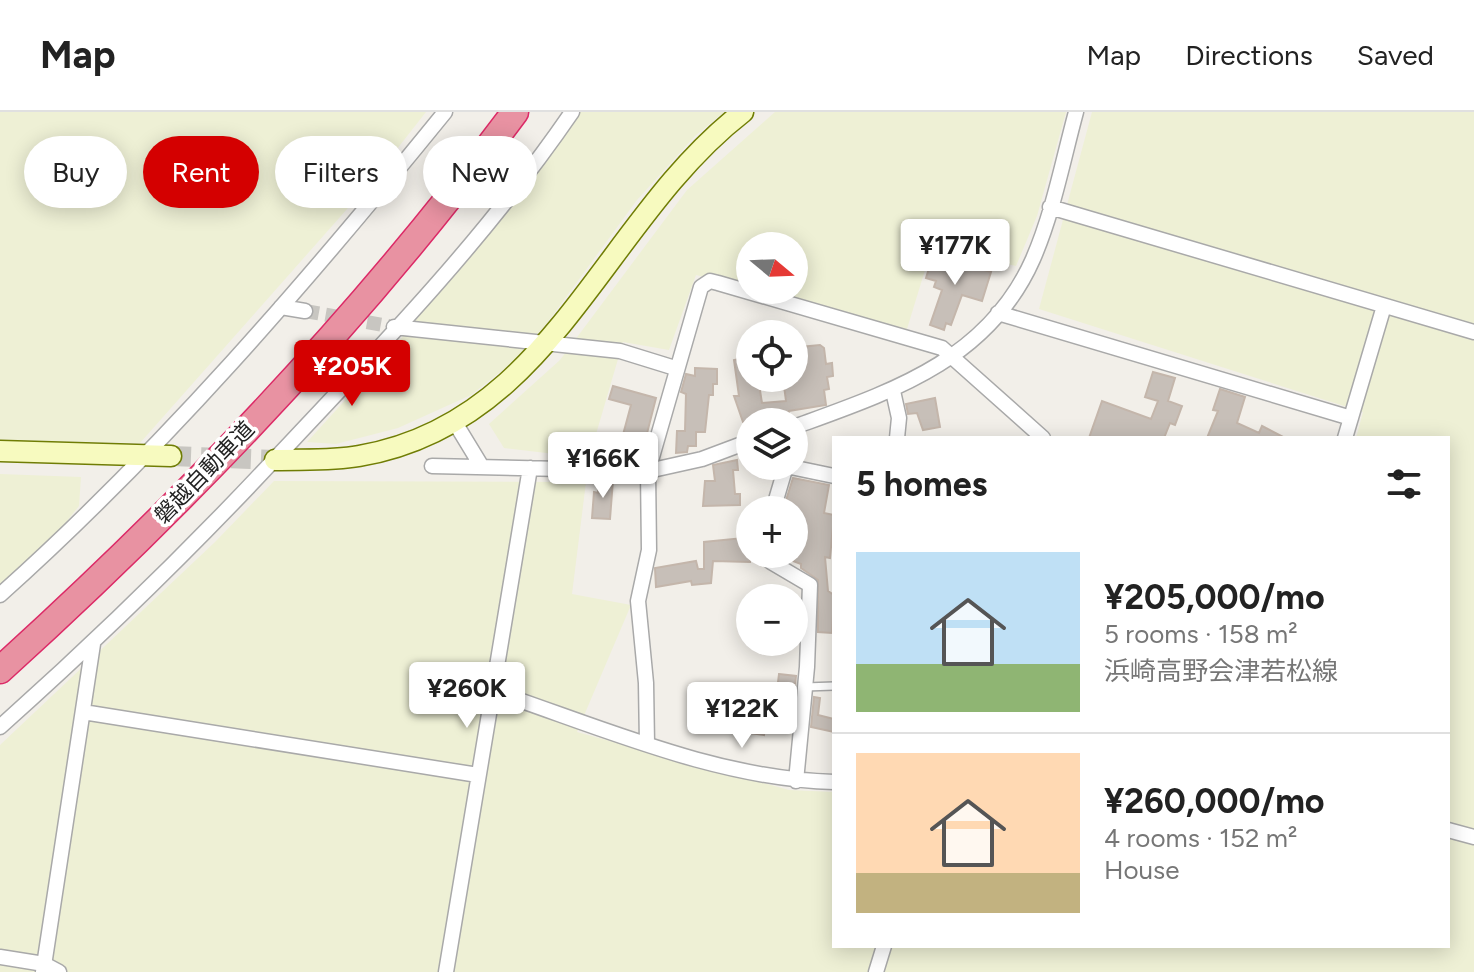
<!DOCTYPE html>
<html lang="en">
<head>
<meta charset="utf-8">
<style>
  body { margin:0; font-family:Figtree,"Noto Sans JP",sans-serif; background:#f6f6f6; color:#222; height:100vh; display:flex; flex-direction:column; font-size:30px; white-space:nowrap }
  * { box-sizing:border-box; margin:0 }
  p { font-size:26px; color:#767676 }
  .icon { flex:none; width:44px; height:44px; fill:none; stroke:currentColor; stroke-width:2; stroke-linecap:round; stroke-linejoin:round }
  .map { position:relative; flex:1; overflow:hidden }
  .side { position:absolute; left:832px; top:324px; width:618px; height:512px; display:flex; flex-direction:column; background:#fff; border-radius:0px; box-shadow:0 4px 20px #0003 }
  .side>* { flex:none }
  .banner { position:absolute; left:24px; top:24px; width:688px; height:72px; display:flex; gap:16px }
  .needle { width:52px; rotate:109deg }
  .fabs { position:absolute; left:736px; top:120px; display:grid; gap:16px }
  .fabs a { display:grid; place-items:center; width:72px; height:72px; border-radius:50%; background:#fff; box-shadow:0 4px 20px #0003; font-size:40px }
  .price { position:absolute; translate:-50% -68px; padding:0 18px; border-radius:8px; background:#fff; color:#222; font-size:26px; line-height:52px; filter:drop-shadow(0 2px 4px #0008) }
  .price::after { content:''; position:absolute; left:50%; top:48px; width:24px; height:18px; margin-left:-12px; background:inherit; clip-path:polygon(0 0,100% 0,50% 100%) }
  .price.active { background:#d40000; color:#fff }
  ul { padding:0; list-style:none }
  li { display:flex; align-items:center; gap:24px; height:200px; padding:0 24px }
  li+li { border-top:2px solid #e0e0e0 }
  li span { display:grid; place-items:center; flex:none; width:224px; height:160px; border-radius:0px; color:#555 }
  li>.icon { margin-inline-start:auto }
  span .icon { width:96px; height:96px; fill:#fffc; stroke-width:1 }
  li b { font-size:34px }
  h2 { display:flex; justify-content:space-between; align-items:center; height:96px; padding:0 24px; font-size:34px }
  .chip { padding:0 28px; border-radius:36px; background:#fff; box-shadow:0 4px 20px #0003; font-size:28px; line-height:72px }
  .chip.active { background:#d40000; color:#fff }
  header { display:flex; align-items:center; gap:48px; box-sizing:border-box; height:112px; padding:0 40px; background:#fff; border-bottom:2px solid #e0e0e0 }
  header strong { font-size:38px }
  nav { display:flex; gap:44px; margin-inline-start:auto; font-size:28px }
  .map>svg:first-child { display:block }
  .farmland { fill:#eef0d5 }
  .building { fill:#c7bfb8; stroke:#c4b6ab; stroke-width:2 }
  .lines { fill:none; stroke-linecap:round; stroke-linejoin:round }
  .street-tunnel { stroke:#c8c6c1; stroke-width:14; stroke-dasharray:14 7; stroke-linecap:butt }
  .secondary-tunnel { stroke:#c8c6c1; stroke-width:20; stroke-dasharray:20 10; stroke-linecap:butt }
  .lane-casing { stroke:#a9a9a9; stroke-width:10 }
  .street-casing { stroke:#a9a9a9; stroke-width:17 }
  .secondary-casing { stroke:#707d05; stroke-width:23 }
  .highway-casing { stroke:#dc2a67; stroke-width:29 }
  .lane { stroke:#fff; stroke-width:7 }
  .street { stroke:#fff; stroke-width:14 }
  .secondary { stroke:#f7fabf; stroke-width:20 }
  .highway { stroke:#e892a2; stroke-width:26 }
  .labels { text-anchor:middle; stroke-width:7; stroke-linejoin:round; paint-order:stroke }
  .street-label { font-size:22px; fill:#222; stroke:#fff }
</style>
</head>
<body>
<header>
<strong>Map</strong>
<nav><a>Map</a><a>Directions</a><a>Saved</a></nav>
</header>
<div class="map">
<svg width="1474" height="860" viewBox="0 0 1474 860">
  <rect width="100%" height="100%" fill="#f2efe9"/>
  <path class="farmland" d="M0,0H426L371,70L140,331L0,328Z
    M579,0H724L695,24L637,88L547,211L514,249L471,283L398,316L336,332L307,330L400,228Z
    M775,0H1066L1037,104L1016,154L932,135L907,217L756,178H794V134H750V176L696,163L669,238L623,230L589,346L504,336L489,312L560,248L687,78Z
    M1092,0H1474V860H0V633L215,430L274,369L586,370L572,482L631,493L577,620L789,678L834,680V834H1448V326H1356L1363,300L1039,197Z
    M0,362L81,365L79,394L63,414L0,473Z"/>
  <path class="building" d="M933,143L991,160L982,189L962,183L951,213L946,211L944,218L930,213L942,178L934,175L936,169L926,166Z
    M820,233L824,236L826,252L832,251L833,264L827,265L829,277L824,278L826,293L789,299L787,308L743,310L734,284H739L734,248L750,245V266H758L762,291L786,289L783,266H794V256L802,255L800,235Z
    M695,256L717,257V272H713V283H709L705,320H696V334H688L687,340L676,341L677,319H685L686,282L681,280L686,262L695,264Z
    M1153,260L1175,266L1168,289L1182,294L1175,313L1170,311L1164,326H1089L1102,289L1151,307L1158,289L1145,285Z
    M613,274L656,286L643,337L631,333L627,348L617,345L631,293L609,287Z
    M1220,277L1245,285L1237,311L1259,321L1262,314L1285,326H1207L1218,299L1213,298Z
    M935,286L940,315L923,318L917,301L908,302L906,292Z
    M737,348L738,358H733L735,382H740V393L703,394L705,369H715L713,353Z
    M793,366L829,373L824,401L834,403L830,446L825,445L828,479L834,483L832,521L818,520V468L801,456V452L780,444L794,442V398H783Z
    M599,368H613L610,407L592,406L594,380L598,381Z
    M743,426L744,433H750V450L713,449L711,471L692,473L691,469L656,475L655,456L696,449L698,457H704V430Z
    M779,562L796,564L792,603L785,605L774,603Z
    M814,585L820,586L818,603L834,607V620L811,615Z
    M752,594L767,596L764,623L749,621Z"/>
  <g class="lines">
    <path class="street-tunnel" d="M305,199L389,214"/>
    <path class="secondary-tunnel" d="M171,344L275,348"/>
    <g class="lane-casing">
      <path id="lane" d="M805,575L834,574"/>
    </g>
    <g class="street-casing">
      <path id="street" d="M1050,95L1474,220
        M281,195L305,199
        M998,201L1351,306
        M394,215L620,239L675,256
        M893,279L899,306L897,326
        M454,309L482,355
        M794,315C890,280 988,249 1033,147C1053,101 1063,48 1076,0
        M1345,326L1384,194
        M432,354L648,359L702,347L750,329
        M786,354L834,364
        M773,398L786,354
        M770,442L771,450L810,473L807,555L796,669
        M0,483C163,337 307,170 445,0
        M493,579C603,616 718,667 834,670
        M83,600L478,663
        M0,615C95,530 186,442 273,349C378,238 485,127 572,0
        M647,632L646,571L638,489L649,438L648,359L701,175L710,169L718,171L942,236L1043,326
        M1448,718L1474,725
        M0,845L44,852L59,860
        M43,860L93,532
        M446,860L530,356
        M876,860L884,834"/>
    </g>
    <g class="secondary-casing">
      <path id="secondary" d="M0,339L171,344
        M275,348C302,347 332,349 359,344C553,311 603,108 743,0"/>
    </g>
    <g class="highway-casing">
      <path id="highway" d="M0,558C188,388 364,203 515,0"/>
    </g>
    <use href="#lane" class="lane"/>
    <use href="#street" class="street"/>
    <use href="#secondary" class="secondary"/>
    <use href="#highway" class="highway"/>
  </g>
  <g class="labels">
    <g class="street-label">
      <text transform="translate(204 360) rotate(-46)" y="8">磐越自動車道</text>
    </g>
  </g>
</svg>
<div class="fabs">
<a><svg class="needle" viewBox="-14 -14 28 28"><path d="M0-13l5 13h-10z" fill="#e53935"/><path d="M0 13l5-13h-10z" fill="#767676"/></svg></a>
<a><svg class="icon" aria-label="locate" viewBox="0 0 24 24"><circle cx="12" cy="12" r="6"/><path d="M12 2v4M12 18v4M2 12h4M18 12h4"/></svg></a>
<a><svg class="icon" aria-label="layers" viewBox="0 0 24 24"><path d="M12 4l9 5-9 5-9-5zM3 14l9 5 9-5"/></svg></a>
<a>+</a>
<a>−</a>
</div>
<b class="price" style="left:955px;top:175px">¥177K</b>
<b class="price active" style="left:352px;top:296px">¥205K</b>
<b class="price" style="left:603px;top:388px">¥166K</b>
<b class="price" style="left:467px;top:618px">¥260K</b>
<b class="price" style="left:742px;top:638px">¥122K</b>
<div class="banner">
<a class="chip">Buy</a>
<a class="chip active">Rent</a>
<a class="chip">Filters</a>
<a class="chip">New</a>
</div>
<section class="side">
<h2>5 homes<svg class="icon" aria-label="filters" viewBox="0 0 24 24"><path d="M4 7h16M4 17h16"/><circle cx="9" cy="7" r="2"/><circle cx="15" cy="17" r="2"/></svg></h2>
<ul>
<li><span style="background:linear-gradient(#bfe0f5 70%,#8fb573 0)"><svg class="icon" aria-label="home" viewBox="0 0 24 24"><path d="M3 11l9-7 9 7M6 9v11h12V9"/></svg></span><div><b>¥205,000/mo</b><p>5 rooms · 158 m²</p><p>浜崎高野会津若松線</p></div></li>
<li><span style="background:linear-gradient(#ffd9b3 75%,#c2b280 0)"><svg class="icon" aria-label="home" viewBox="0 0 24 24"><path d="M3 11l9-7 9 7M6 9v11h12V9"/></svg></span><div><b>¥260,000/mo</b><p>4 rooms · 152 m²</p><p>House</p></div></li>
</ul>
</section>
</div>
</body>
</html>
